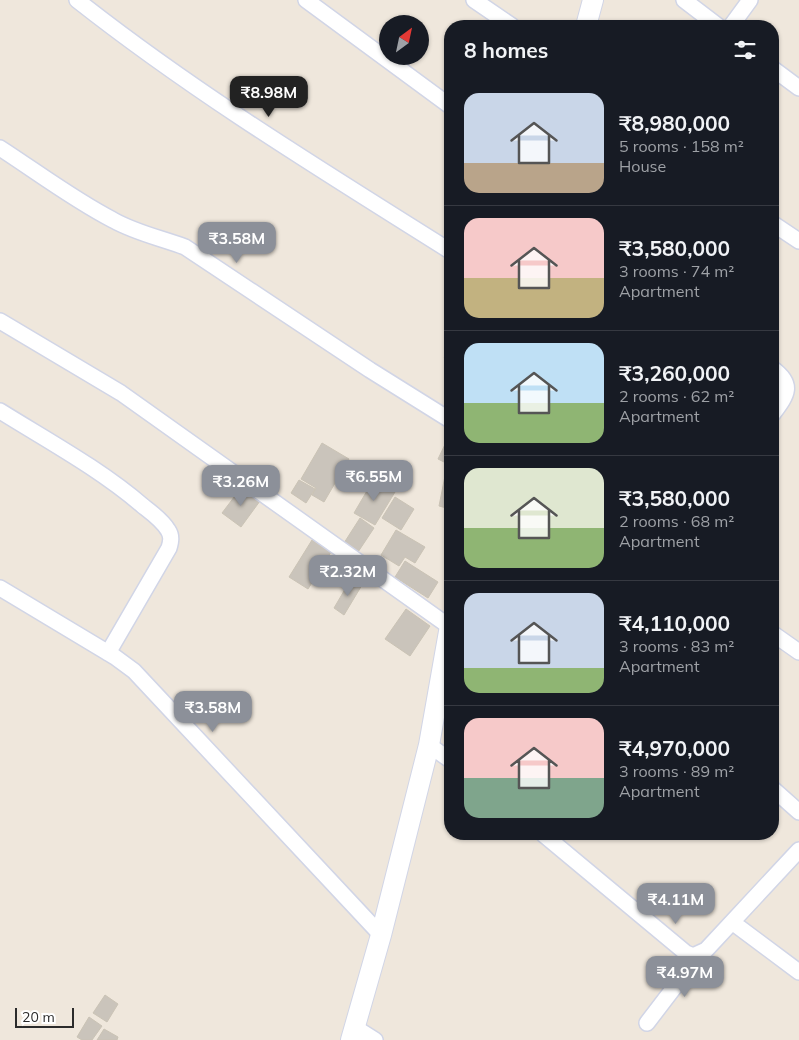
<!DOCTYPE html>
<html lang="en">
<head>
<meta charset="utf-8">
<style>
  body { margin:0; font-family:Mulish,sans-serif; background:#242831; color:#f1f3f6; height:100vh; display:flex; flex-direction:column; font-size:19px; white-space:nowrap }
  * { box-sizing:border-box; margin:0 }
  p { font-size:16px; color:#9ea1a6 }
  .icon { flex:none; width:28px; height:28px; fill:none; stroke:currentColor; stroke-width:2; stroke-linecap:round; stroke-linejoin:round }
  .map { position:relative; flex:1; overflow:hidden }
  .details { position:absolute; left:444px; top:20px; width:335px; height:820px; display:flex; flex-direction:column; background:#171b24; border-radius:20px; box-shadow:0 1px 4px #0004 }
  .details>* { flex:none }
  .needle { width:32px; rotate:33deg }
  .controls { position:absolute; left:379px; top:15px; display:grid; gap:10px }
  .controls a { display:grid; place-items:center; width:50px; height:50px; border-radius:50%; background:#171b24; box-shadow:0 1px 4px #0004; font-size:25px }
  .scale { position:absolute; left:15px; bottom:12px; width:59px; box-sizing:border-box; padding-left:5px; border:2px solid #2b2b2b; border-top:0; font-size:14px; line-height:18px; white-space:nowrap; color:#2b2b2b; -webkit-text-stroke:4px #fff; paint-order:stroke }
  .price { position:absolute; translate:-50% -42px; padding:0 11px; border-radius:10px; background:#8c9099; color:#fff; font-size:16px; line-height:32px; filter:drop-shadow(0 1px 2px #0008) }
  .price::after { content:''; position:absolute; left:50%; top:30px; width:15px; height:11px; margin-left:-8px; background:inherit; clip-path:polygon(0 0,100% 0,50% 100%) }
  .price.active { background:#222; color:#fff }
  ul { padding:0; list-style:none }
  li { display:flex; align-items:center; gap:15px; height:125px; padding:0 20px }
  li+li { border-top:1px solid #363941 }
  li span { display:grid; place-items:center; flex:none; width:140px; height:100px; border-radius:15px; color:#555 }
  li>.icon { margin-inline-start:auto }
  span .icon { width:60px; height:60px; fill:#fffc; stroke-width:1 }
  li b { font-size:21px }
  h2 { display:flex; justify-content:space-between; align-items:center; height:60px; padding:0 20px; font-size:21px }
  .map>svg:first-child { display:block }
  .building { fill:#cac4bb; stroke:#cac3b5 }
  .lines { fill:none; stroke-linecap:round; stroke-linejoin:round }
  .minor-casing { stroke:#d1d5e6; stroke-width:18 }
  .tertiary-casing { stroke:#d1d5e6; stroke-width:22 }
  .minor { stroke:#fff; stroke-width:15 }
  .tertiary { stroke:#fff; stroke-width:20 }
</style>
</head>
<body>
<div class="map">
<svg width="799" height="1040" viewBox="0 0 799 1040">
  <rect width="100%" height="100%" fill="#efe7dc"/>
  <path class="building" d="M450,350V362L444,358Z
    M450,434V465L438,459Z
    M322,443L349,459L324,502L312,495L316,488L301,479Z
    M445,476L450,477V509L439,506Z
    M374,479L395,492L375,525L354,513Z
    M299,480L315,489L306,503L291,493Z
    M241,488L260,501L241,527L222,513Z
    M395,497L414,509L401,530L382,518Z
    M360,518L374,528L358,552L344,543Z
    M396,530L425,547L415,563L405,557L399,566L381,555Z
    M312,540L331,552L308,589L289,577Z
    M405,561L438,582L428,598L395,577Z
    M351,579L362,585L344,615L334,608Z
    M406,609L430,626L410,656L385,639Z
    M105,995L118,1004L107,1022L93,1013Z
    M89,1017L102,1026L92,1040H82L77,1037Z
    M104,1029L118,1037L117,1040H97Z"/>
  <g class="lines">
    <g class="minor-casing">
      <path id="minor" d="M77,0C195,93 323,171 450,251
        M306,0L450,106
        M474,0L512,26
        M684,0L718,26
        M731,26L750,0
        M772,68L799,88
        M0,148C37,172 74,200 113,220C136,233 161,238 185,247L370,370L450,420
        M772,223L799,241
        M0,321L121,393L450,627
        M772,368C796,385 786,396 772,415
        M0,411C48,441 100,469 143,506C152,513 162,520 168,530C172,536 171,541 169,548L108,653
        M0,588L115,657L134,671L381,935
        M772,633L799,652
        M429,745L450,760
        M772,788L799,812
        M543,834L686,953L693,956L706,950L799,850
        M732,922L799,972
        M647,1023L699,955
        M356,1028L375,1040"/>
    </g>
    <g class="tertiary-casing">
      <path id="tertiary" d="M586,26L593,0
        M351,1040L381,935L429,745L450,626"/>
    </g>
    <use href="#minor" class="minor"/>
    <use href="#tertiary" class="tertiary"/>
  </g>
</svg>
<div class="controls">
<a><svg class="needle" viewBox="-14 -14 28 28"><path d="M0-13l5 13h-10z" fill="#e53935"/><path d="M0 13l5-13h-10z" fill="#9ea1a6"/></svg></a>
</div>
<div class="scale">20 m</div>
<b class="price active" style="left:269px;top:118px">₹8.98M</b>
<b class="price" style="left:237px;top:264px">₹3.58M</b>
<b class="price" style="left:374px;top:502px">₹6.55M</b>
<b class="price" style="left:241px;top:507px">₹3.26M</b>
<b class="price" style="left:348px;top:597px">₹2.32M</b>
<b class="price" style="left:213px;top:733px">₹3.58M</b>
<b class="price" style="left:676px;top:925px">₹4.11M</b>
<b class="price" style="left:685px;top:998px">₹4.97M</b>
<section class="details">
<h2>8 homes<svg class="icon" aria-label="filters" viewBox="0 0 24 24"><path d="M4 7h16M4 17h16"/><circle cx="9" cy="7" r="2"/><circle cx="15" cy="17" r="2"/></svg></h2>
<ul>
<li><span style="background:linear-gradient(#c9d6e8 70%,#b9a48a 0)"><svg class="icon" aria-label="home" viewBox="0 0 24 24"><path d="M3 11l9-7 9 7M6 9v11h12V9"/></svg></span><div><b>₹8,980,000</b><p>5 rooms · 158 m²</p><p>House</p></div></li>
<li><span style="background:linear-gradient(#f6c9c9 60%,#c2b280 0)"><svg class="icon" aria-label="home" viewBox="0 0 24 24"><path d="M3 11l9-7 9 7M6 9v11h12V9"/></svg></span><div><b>₹3,580,000</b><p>3 rooms · 74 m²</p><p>Apartment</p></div></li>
<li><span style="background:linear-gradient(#bfe0f5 60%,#8fb573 0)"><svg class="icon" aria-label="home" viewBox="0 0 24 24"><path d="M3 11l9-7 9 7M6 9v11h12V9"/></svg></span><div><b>₹3,260,000</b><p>2 rooms · 62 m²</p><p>Apartment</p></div></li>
<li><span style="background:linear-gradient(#dfe7d0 60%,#8fb573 0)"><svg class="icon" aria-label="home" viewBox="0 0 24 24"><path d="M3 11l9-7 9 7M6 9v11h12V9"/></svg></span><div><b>₹3,580,000</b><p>2 rooms · 68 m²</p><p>Apartment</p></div></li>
<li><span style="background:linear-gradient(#c9d6e8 75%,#8fb573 0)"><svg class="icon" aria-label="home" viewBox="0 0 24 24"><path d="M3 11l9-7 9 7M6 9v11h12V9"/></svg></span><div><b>₹4,110,000</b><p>3 rooms · 83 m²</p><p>Apartment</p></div></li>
<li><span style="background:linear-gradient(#f6c9c9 60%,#7fa58c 0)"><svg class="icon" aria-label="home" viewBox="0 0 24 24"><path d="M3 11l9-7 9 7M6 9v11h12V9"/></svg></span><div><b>₹4,970,000</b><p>3 rooms · 89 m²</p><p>Apartment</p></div></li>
</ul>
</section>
</div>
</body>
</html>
